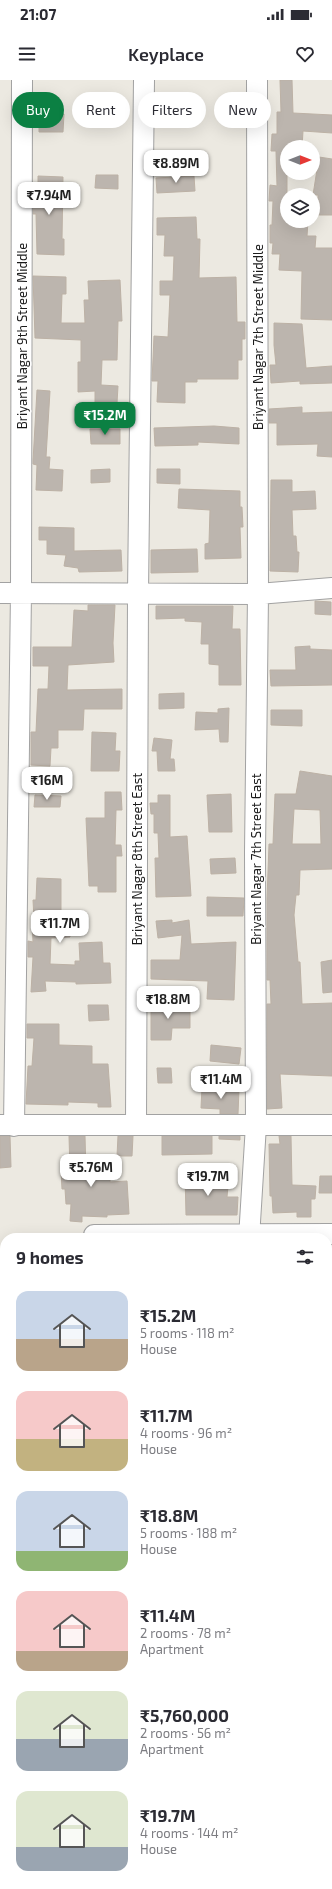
<!DOCTYPE html>
<html lang="en">
<head>
<meta charset="utf-8">
<style>
  body { margin:0; font-family:"Exo 2",sans-serif; background:#f7f7f7; color:#2b2b33; height:100vh; display:flex; flex-direction:column; font-size:15px; white-space:nowrap }
  * { box-sizing:border-box; margin:0 }
  p { font-size:13px; color:#7c7c81 }
  .icon { flex:none; width:22px; height:22px; fill:none; stroke:currentColor; stroke-width:2; stroke-linecap:round; stroke-linejoin:round }
  .map { position:relative; flex:1; overflow:hidden }
  .panel { position:absolute; left:0px; top:1153px; width:332px; height:656px; display:flex; flex-direction:column; background:#fff; border-radius:16px 16px 0 0; box-shadow:0 4px 16px #0002 }
  .panel>* { flex:none }
  .hud { position:absolute; left:12px; top:12px; width:308px; height:36px; display:flex; gap:8px }
  .needle { width:26px; rotate:90deg }
  .fabs { position:absolute; left:280px; top:60px; display:grid; gap:8px }
  .fabs a { display:grid; place-items:center; width:40px; height:40px; border-radius:50%; background:#fff; box-shadow:0 4px 16px #0002; font-size:20px }
  .price { position:absolute; translate:-50% -34px; padding:0 9px; border-radius:8px; background:#fff; color:#222; font-size:13px; line-height:26px; filter:drop-shadow(0 1px 2px #0008) }
  .price::after { content:''; position:absolute; left:50%; top:24px; width:12px; height:9px; margin-left:-6px; background:inherit; clip-path:polygon(0 0,100% 0,50% 100%) }
  .price.on { background:#0b8043; color:#fff }
  ul { padding:0; list-style:none }
  li { display:flex; align-items:center; gap:12px; height:100px; padding:0 16px }
  li span { display:grid; place-items:center; flex:none; width:112px; height:80px; border-radius:12px; color:#555 }
  li>.icon { margin-inline-start:auto }
  span .icon { width:48px; height:48px; fill:#fffc; stroke-width:1 }
  li b { font-size:17px }
  h2 { display:flex; justify-content:space-between; align-items:center; height:48px; padding:0 16px; font-size:17px }
  .pill { padding:0 14px; border-radius:18px; background:#fff; box-shadow:0 4px 16px #0002; font-size:14px; line-height:36px }
  .pill.on { background:#0b8043; color:#fff }
  .status { display:flex; justify-content:space-between; align-items:center; height:28px; padding:0 20px; background:#fff; direction:ltr }
  .status svg { height:11px; fill:currentColor }
  header { display:flex; justify-content:space-between; align-items:center; height:52px; padding:0 16px; background:#fff; font-size:18px; font-weight:600 }
  .map>svg:first-child { display:block }
  .building { fill:#bcb5ae; stroke:#bcb1a5; fill-rule:evenodd }
  .lines { fill:none; stroke-linecap:round; stroke-linejoin:round }
  .minor-casing { stroke:#a2a2a2; stroke-width:22 }
  .minor { stroke:#fff; stroke-width:20 }
  .labels { text-anchor:middle; stroke-width:3; stroke-linejoin:round; paint-order:stroke }
  .street-label { font-size:13px; fill:#1b1b1b; stroke:#fff }
</style>
</head>
<body>
<div class="status"><b>21:07</b><svg viewBox="0 0 49 12"><path d="M0 12V9h3v3zM5 12V6h3v6zM10 12V3h3v9zM15 12V0h3v12zM26 1h20v11H26zM47 4h2v5h-2z"/></svg></div>
<header><svg class="icon" aria-label="menu" viewBox="0 0 24 24"><path d="M4 6h16M4 12h16M4 18h16"/></svg>Keyplace<svg class="icon" aria-label="heart" viewBox="0 0 24 24"><path d="M12 20l-8-8c-3-5 5-10 8-4 3-6 11-1 8 4z"/></svg></header>
<div class="map">
<svg width="332" height="1809" viewBox="0 0 332 1809">
  <rect width="100%" height="100%" fill="#ece9e1"/>
  <path class="building" d="M280,0H292L293,33L332,35V53L303,51L302,67H287V141H308L307,156H316L315,168H332V240L301,239L302,191L279,190L280,174H272L273,163H270V145H272L273,121H269L270,105L277,106L276,71H271L272,54H277V32H281Z
    M39,33L64,34L63,52H39Z
    M319,77L332,79V135H318V115H313Z
    M96,95H118V109L95,108Z
    M38,96L63,97L62,159H64V175L37,174L36,134H33V117H38Z
    M194,96L195,111L157,113L156,98Z
    M196,137L197,159H200L199,198L236,197L237,242H245V259H242V280H238V299H197V302H185V323L157,322L158,301H152L154,256L168,257L170,215H160V201H173L174,176H164L165,155H157V138Z
    M33,196L66,197V214H62L61,243H85L84,220H89L88,201L120,200L122,241H118L117,280H102L101,305L118,306L117,323L95,322V311L78,312V282H81V260L35,258Z
    M274,243L302,244L306,288L332,286V303L300,304V301L271,303L270,285H276L274,265Z
    M37,310L50,311L46,377H50L49,389L63,390L62,411L36,410L37,385L33,384V381Z
    M302,327V333L332,332V377L317,376L318,364L277,365V343H269V329Z
    M214,346L239,348V364L198,362V365L155,366L154,348Z
    M90,349H120V364H91Z
    M110,389V402L91,403V390Z
    M157,389H180V404L157,403Z
    M271,400H292V412L315,411L316,429L292,430L293,456H296L297,472H299L298,492L270,491Z
    M179,409L240,411V427H242L243,447H240L241,478L205,479V464L209,463L210,430L178,428Z
    M39,447L74,448V471L121,470L122,491L79,492L78,488L64,486L66,475L47,474V460H39Z
    M197,469L198,492L151,493V470Z
    M315,521L331,522V535L315,534Z
    M88,525H115L113,563L114,582L68,585L67,610L122,609V629H84L83,650H58V668H51L50,686L31,685V652H36L38,609H48L49,586H33V567H72L74,530L88,531Z
    M156,526H233L232,549H240L241,605H219V585L209,584V564H201L202,542L185,541V538L156,539Z
    M310,566V569L332,570V605L271,606L270,590H296L295,567Z
    M184,613V628L159,629V614Z
    M229,628L228,662H220L219,649L195,650L196,632L218,633V629Z
    M271,630H302V646L271,645Z
    M92,652L116,653L115,671H120L119,691H91Z
    M154,658L172,660L170,679H174L175,691H158L157,671H152Z
    M300,691L332,696V789L300,790L299,815H296L294,835L298,882H300L302,924L332,923V996L280,994L282,1028L267,1029V924H271L270,900H267V819L269,764H273L275,714H296ZM294,729L320,730L321,764H292Z
    M56,695L71,696L70,711L56,710Z
    M105,712H121L122,730H116L115,765H121L122,776H116V812H98V806H89L86,738H105Z
    M231,714L232,752H209L207,715Z
    M35,715L61,716L60,727H34Z
    M158,715H170V757L187,756L191,816L156,817L155,778H159L158,753H154V734H151L150,723H158Z
    M235,778L236,793L211,794L210,779Z
    M37,798L61,799V838H69L70,857L51,858L50,884L75,885V881H80L79,863L102,862L103,883H110L111,903L76,904V902L45,901L46,911L31,912L33,877H28V861L33,862L32,839H34L33,820H36Z
    M207,817L244,818L243,836H207Z
    M172,840V843L189,840L191,864L236,862L234,920L207,919L208,901L151,899V880H180L182,855L158,858L156,841Z
    M332,880V912L323,913L321,882Z
    M151,924H170V926L190,925V948H172L171,960H151Z
    M88,925H108L109,940L89,941Z
    M27,944H59V965L92,966V984H108L111,1027H98V1023L68,1022V1025L26,1024L28,986H32L34,958H27Z
    M211,965L241,968L239,984L210,981Z
    M157,988H171L172,1003H158Z
    M202,1008L239,1009L238,1034H220V1029L201,1028Z
    M0,1056H10L11,1087L0,1088Z
    M69,1056H85L86,1093L110,1094V1102L127,1101L129,1134L107,1135V1137L82,1136V1142L70,1141L71,1124H66L65,1109H62L61,1091H70Z
    M118,1056H133L132,1076H117Z
    M162,1056H212V1074L162,1075Z
    M219,1056H240V1060L219,1059Z
    M279,1056H291L292,1105L316,1106L315,1119H311V1137H297V1132L273,1133L272,1116H270L269,1064H280Z
    M185,1094L216,1095L215,1105L228,1106L227,1117H238L237,1135H186Z
    M320,1096H332V1113H319Z"/>
  <g class="lines">
    <g class="minor-casing">
      <path id="minor" d="M0,513L258,514L332,508
        M0,1045H332
        M136,1045L138,513L144,0
        M14,1046L21,512L22,0
        M94,1158V1155L332,1154
        M249,1158L256,1045L255,773L258,514L257,0
        M0,1273H5
        M327,1387H332
        M5,1538L1,1576L5,1577
        M0,1627H5
        M327,1632L332,1634
        M39,1804L40,1809
        M236,1809L237,1804"/>
    </g>
    <use href="#minor" class="minor"/>
  </g>
  <g class="labels">
    <g class="street-label">
      <text transform="translate(22 256) rotate(-90)" y="5">Briyant Nagar 9th Street Middle</text>
      <text transform="translate(258 257) rotate(-90)" y="5">Briyant Nagar 7th Street Middle</text>
      <text transform="translate(137 779) rotate(-90)" y="5">Briyant Nagar 8th Street East</text>
      <text transform="translate(256 779) rotate(-90)" y="5">Briyant Nagar 7th Street East</text>
    </g>
  </g>
</svg>
<div class="fabs">
<a><svg class="needle" viewBox="-14 -14 28 28"><path d="M0-13l5 13h-10z" fill="#e53935"/><path d="M0 13l5-13h-10z" fill="#7c7c81"/></svg></a>
<a><svg class="icon" aria-label="layers" viewBox="0 0 24 24"><path d="M12 4l9 5-9 5-9-5zM3 14l9 5 9-5"/></svg></a>
</div>
<b class="price" style="left:176px;top:104px">₹8.89M</b>
<b class="price" style="left:49px;top:136px">₹7.94M</b>
<b class="price on" style="left:105px;top:356px">₹15.2M</b>
<b class="price" style="left:47px;top:721px">₹16M</b>
<b class="price" style="left:60px;top:864px">₹11.7M</b>
<b class="price" style="left:168px;top:940px">₹18.8M</b>
<b class="price" style="left:221px;top:1020px">₹11.4M</b>
<b class="price" style="left:91px;top:1108px">₹5.76M</b>
<b class="price" style="left:208px;top:1117px">₹19.7M</b>
<div class="hud">
<a class="pill on">Buy</a>
<a class="pill">Rent</a>
<a class="pill">Filters</a>
<a class="pill">New</a>
</div>
<section class="panel">
<h2>9 homes<svg class="icon" aria-label="filters" viewBox="0 0 24 24"><path d="M4 7h16M4 17h16"/><circle cx="9" cy="7" r="2"/><circle cx="15" cy="17" r="2"/></svg></h2>
<ul>
<li><span style="background:linear-gradient(#c9d6e8 60%,#b9a48a 0)"><svg class="icon" aria-label="home" viewBox="0 0 24 24"><path d="M3 11l9-7 9 7M6 9v11h12V9"/></svg></span><div><b>₹15.2M</b><p>5 rooms · 118 m²</p><p>House</p></div></li>
<li><span style="background:linear-gradient(#f6c9c9 60%,#c2b280 0)"><svg class="icon" aria-label="home" viewBox="0 0 24 24"><path d="M3 11l9-7 9 7M6 9v11h12V9"/></svg></span><div><b>₹11.7M</b><p>4 rooms · 96 m²</p><p>House</p></div></li>
<li><span style="background:linear-gradient(#c9d6e8 75%,#8fb573 0)"><svg class="icon" aria-label="home" viewBox="0 0 24 24"><path d="M3 11l9-7 9 7M6 9v11h12V9"/></svg></span><div><b>₹18.8M</b><p>5 rooms · 188 m²</p><p>House</p></div></li>
<li><span style="background:linear-gradient(#f6c9c9 75%,#b9a48a 0)"><svg class="icon" aria-label="home" viewBox="0 0 24 24"><path d="M3 11l9-7 9 7M6 9v11h12V9"/></svg></span><div><b>₹11.4M</b><p>2 rooms · 78 m²</p><p>Apartment</p></div></li>
<li><span style="background:linear-gradient(#dfe7d0 60%,#9aa5b1 0)"><svg class="icon" aria-label="home" viewBox="0 0 24 24"><path d="M3 11l9-7 9 7M6 9v11h12V9"/></svg></span><div><b>₹5,760,000</b><p>2 rooms · 56 m²</p><p>Apartment</p></div></li>
<li><span style="background:linear-gradient(#dfe7d0 70%,#9aa5b1 0)"><svg class="icon" aria-label="home" viewBox="0 0 24 24"><path d="M3 11l9-7 9 7M6 9v11h12V9"/></svg></span><div><b>₹19.7M</b><p>4 rooms · 144 m²</p><p>House</p></div></li>
</ul>
</section>
</div>
</body>
</html>
